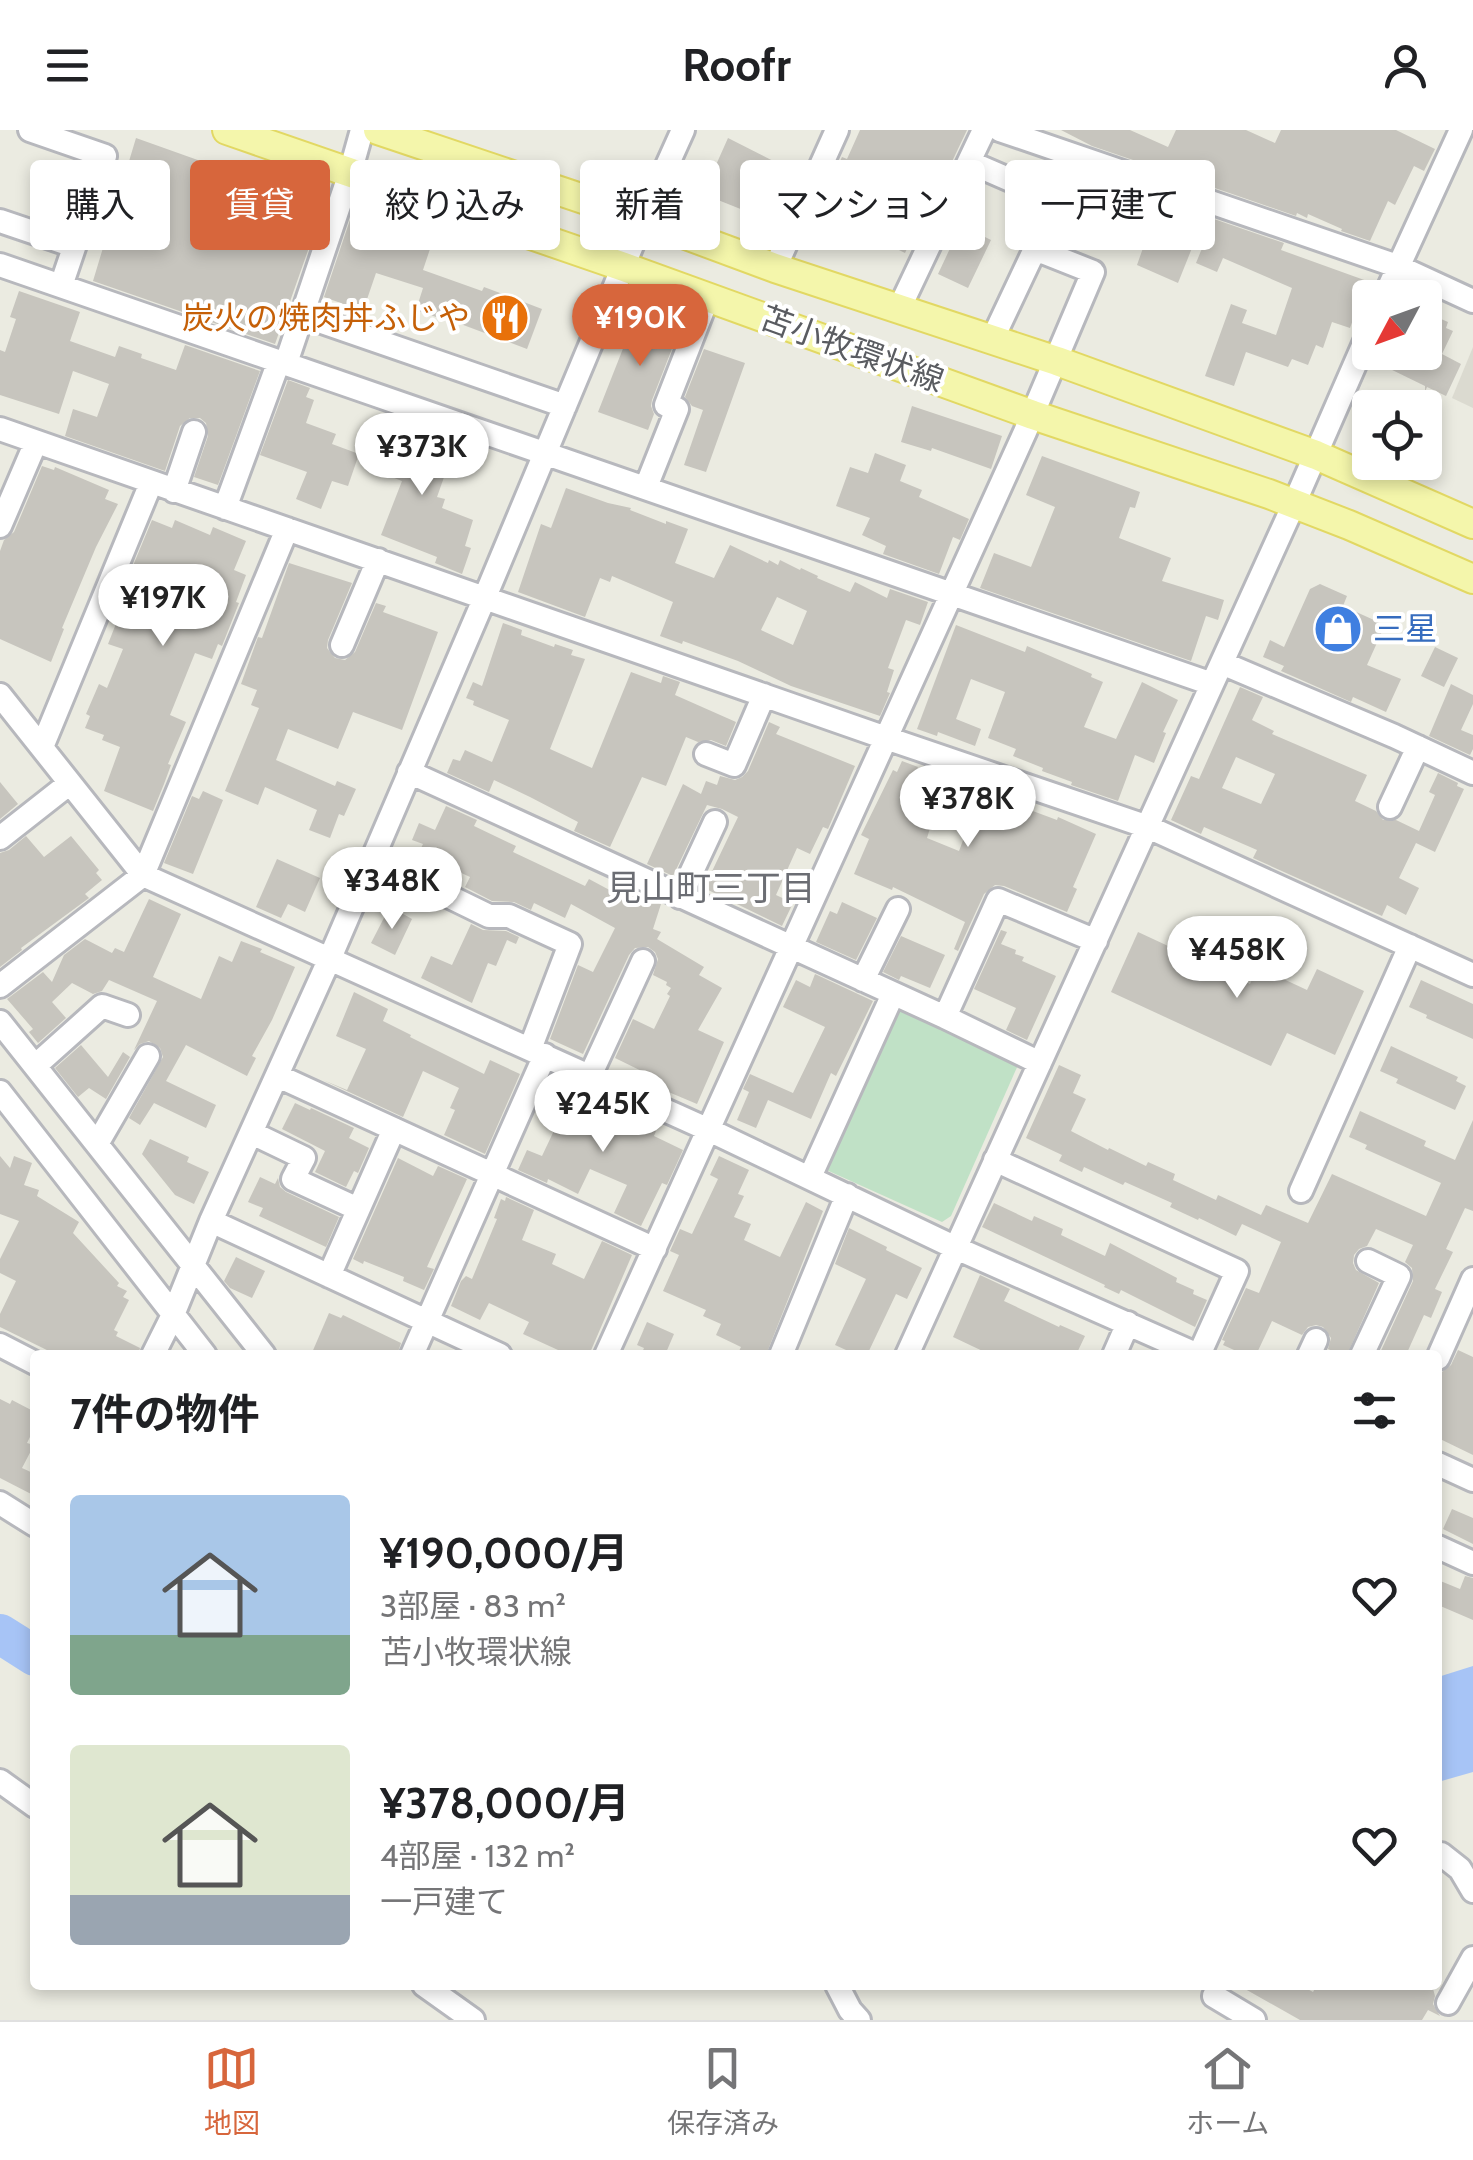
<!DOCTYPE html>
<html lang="ja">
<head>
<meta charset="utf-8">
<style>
  body { margin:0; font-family:Cabin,"Noto Sans JP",sans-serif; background:#f6f6f6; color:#202124; height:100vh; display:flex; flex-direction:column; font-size:38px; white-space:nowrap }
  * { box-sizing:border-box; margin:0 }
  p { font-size:32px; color:#757577 }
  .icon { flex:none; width:55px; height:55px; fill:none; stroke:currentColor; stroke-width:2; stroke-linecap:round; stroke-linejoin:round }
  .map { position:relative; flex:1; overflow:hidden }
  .drawer { position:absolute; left:30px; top:1220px; width:1412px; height:640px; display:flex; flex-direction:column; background:#fff; border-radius:10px; box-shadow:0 5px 15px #0003 }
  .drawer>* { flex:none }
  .guide { position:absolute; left:30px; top:30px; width:1415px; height:90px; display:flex; gap:20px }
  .needle { width:65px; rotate:229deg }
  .controls { position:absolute; left:1352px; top:150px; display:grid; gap:20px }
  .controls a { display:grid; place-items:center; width:90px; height:90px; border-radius:10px; background:#fff; box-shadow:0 5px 15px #0003; font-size:50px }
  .price { position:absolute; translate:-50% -85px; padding:0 22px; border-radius:35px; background:#fff; color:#222; font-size:32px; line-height:65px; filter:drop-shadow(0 2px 5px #0008) }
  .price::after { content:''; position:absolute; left:50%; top:60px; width:30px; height:22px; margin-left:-15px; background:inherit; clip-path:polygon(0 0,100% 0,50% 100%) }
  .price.active { background:#d7663c; color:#fff }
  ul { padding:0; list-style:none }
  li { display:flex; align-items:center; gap:30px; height:250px; padding:0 40px }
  li span { display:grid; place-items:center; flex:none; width:280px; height:200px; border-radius:10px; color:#555 }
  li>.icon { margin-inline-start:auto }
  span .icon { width:120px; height:120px; fill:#fffc; stroke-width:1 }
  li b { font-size:42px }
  h2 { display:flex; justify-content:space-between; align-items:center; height:120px; padding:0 40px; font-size:42px }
  .pill { padding:0 35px; border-radius:10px; background:#fff; box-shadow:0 5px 15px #0003; font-size:35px; line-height:90px }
  .pill.active { background:#d7663c; color:#fff }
  header { display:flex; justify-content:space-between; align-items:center; height:130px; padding:0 40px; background:#fff; font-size:45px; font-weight:700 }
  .tab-bar { display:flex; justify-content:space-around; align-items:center; height:140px; border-top:2px solid #e0e0e0; background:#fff; font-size:28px; color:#757577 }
  .tab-bar a { display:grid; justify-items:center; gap:5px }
  .tab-bar .active { color:#d7663c }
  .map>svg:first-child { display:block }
  .education { fill:#dbdad0 }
  .green { fill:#c0e1c6 }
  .water { fill:#a7c4f6 }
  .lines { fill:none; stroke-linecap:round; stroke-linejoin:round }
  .river { stroke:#a7c4f6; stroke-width:40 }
  .building { fill:#c7c5be; fill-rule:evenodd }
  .minor-casing { stroke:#b7b8bd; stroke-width:28 }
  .major-casing { stroke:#e2d863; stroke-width:32 }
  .minor { stroke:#fff; stroke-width:22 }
  .major { stroke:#f4f6ab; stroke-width:28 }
  .labels { text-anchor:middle; stroke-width:8; stroke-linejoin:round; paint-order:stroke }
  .food-label { font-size:32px; fill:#c56008; stroke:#fff; text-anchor:end }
  .street-label { font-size:32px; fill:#5a5c61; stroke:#fff }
  .shop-label { font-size:32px; fill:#366cbe; stroke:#fff; text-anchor:start }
  .neighbourhood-label { font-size:35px; fill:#6b6d73; stroke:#fff }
</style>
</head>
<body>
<header><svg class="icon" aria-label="menu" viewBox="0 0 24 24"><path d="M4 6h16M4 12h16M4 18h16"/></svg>Roofr<svg class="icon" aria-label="person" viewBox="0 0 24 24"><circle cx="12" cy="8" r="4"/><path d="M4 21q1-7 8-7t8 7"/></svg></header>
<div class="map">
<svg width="1473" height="1890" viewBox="0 0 1473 1890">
  <rect width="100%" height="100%" fill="#ebebe1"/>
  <path class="education" d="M1473,217V278L1452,268Z"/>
  <path class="green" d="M896,875L1018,935L951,1086L942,1092L822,1038Z"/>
  <path class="water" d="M1473,1536V1642L1438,1652V1547Z"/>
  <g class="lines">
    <path class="river" d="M0,1504L35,1526"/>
  </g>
  <path class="building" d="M860,0H967L939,59L921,50L904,89L918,96L905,123L854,98L868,70L835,55L838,48L833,46L842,27L847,29Z
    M1061,0H1130L1168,17L1176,0H1246L1275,13L1281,0H1396L1435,19L1424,41L1414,36L1395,75L1388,71L1370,111L1341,101L1342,99L1308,84L1307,88L1297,83L1296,86L1212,57L1172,40L1171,43L1092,16Z
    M136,8L324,75L275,214L93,151Z
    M728,8L787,38L782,49L787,51L774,80L768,77L763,88L703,64Z
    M1103,51L1160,71L1147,101L1192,118L1178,153L1137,135L1143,118L1102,100L1101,103L1069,89L1080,64L1094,70Z
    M353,81L396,95L394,100L432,113L423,140L482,161L484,157L542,179L527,219L442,187V189L416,180L423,158L376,143L363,181L324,167Z
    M1214,89L1284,113L1281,120L1367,151L1350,198L1332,192L1323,218L1316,215L1308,235L1292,229L1288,237L1246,222L1234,256L1205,246L1231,174L1247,180L1242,193L1276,205L1292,158L1223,128L1217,142L1196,133Z
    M961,95L991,110L968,158L938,144Z
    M19,161L80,182L70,211L115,227L119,216L142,224L141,228L176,240L185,215L260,241L218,355L194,347L208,306L206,293L200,288H190L180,296L165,341L65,306L73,279L97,287L109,254L73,241L59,284L0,265V220L5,222L16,189L10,187Z
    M639,178L682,193L652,270L651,276L654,284L648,300L598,282Z
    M1425,182L1448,192L1446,198L1453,201L1442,224L1461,234L1446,266L1427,257L1425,262V256L1386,237L1394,222H1425Z
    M704,219L745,233L706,342L684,335L703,280L692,276L685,267Z
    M288,250L310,258L306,267L314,270L306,293L336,304L332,314L359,324L348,356L332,351L321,379L296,369L307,342L260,325Z
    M912,276L1002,306L991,339L932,318L931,321L901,312Z
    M389,292L414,302L413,304L454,319L437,367L445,369L442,378L473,390L465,416L471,418L462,444L435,433L437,427L381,405L402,351L371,339Z
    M875,323L906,335L900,351L922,360L919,367L969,389L960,410L953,407L939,444L883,424L886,416L862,405L870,388L836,376L850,337L868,343Z
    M1042,326L1140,362L1135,378L1130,377L1119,408L1171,428L1162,451L1224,470L1218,490L1206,486L1191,531L980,458L994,423L1031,437L1055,377L1026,365Z
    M42,336L54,340L55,337L109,360L105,369L118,374L96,417L62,498L64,499L51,532L0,509V421L4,410L14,402Z
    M566,358L608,373L631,378L630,380L666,394V391L688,399L675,433L714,448L730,415L768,433L769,430L778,435L780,430L800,440L801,438L818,446L817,448L850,462L855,452L887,468L890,459L928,472L920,495L906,490L888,538L894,540L887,562L890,563L880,586L791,556L738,531L683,511L682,514L660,506L673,472L612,446L610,452L600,448L585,487L518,462L541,394L551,398ZM777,467L807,481L793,515L761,500Z
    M152,390L172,398L175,390L210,405L213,397L246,411L234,440L246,445L236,472L239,473L222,516L218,514L212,529L195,523L170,585L186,592L168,634L171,635L164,654L153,681L104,661L120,617L102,610L104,605L85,598L90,586L86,584L99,554L107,558L123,519L108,514L123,476L117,474Z
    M289,433L352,453L328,510L327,518L335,528L345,530L355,522L376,473L386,476L383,482L438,502L402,600L353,582L338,619L288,599L276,630L335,656L337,651L356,659L344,686L339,684L330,708L309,700L317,680L265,657L258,675L225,661L259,578L251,575L257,560L241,554L258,507L262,508Z
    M1320,454L1347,466L1343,476L1385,495L1367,535L1401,549L1386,582L1353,567L1351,572L1306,552L1281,541L1284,536L1263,527L1270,510L1284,517L1310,459Z
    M503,493L522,500L521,505L554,517L555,514L573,520L571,525L585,529L550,619L592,638L631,542L661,553L663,546L680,552L675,565L736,592L726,616L711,610L698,612L686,607L666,656L642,647L610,717L574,701L578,692L530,667L494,650L489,662L447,643L453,629L460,631L465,620L492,632L509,590L473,575L474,571L466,568L473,552L482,556Z
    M956,495L1025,522L1027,516L1092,544L1091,547L1103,552L1084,597L1116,609L1142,552L1178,570L1163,602L1166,603L1154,633L1135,625L1118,671L1071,655L1072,652L1042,641L1043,638L1013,626L1016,619L988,608L1005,562L971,549L956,589L981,599L975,616L938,602L937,606L917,599Z
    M1435,517L1458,528L1444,557L1421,546Z
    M1451,554L1473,565V574L1461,600L1473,605V619L1470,625L1429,606Z
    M1240,557L1263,567L1252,590L1274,601L1272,604L1367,645L1355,671L1376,681L1383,690H1396L1419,701L1435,665L1429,662L1438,643L1458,653L1457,656L1464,659L1435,722L1416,713L1399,748L1419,758L1406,785L1387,775L1382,786L1253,728L1257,720L1204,697L1201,704L1171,690L1191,646L1199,649ZM1236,627L1275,644L1261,674L1222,658Z
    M769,592L780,597L776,604L855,636L828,699L823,697L810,724L797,718L776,765L793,773L782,796L704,758L738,687L722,679L707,675L673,746L647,734L683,654L701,664L706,651L717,655L720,646L735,650L742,647L748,641Z
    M902,631L918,637L914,646L953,659L957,649L976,656L967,682L938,672L927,708L959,721L976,676L1017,691L1022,677L1057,690L1058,687L1096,704L1073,757L1077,759L1067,782L1004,756L995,755L984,764L958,821L954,819L965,792L893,757L892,760L854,744L869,709L861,705L893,640L897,642Z
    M0,652L18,674L0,689Z
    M203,661L223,670L193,744L164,733L192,666L199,669Z
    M446,676L477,690L474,696L516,716L513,722L585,756L589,749L630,771L634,762L661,774L653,799L661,802L657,809L704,837L699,845L722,858L698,900L724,912L697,974L659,958L662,951L615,928L633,889L654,899L670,866L667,864L671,858L666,855L667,852L653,845L658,829L655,822L648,817L635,818L629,825L583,924L550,909L578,835L593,842L615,798L571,774L565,788L534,773L531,780L514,772L492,771L465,757L470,747L442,734L436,744L414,733L423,714L412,710L419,693L435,700Z
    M26,706L44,727L71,706L99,740L96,743L102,750L85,764L89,768L21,818L22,820L0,837V723L9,720Z
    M277,729L320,748L305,782L288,774L281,788L256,777Z
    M149,769L181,784L153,847L201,869L219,826L232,832L241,811L262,819L260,822L295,837L272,890L252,926L256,928L247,946L186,915L166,951L216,975L206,998L154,973L140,995L129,988L163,927L160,918L149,911L140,914L134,920L157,871L109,850L102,861L93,864L72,853L52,872L66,888L38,913L29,902L33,899L7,869L43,842L52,852L64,825L85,809L112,823L115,818L124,822Z
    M842,772L877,788L856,830L816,812L830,781L837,784Z
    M396,780L412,789L395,825L371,813L387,782L393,785Z
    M471,794L483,800L506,801L519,807L516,814L507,810L496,836L488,833L472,873L421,848L431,826L452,835Z
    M1001,800L1007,802L1001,814L1016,820L1015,824L1024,827L1022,831L1056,846L1027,910L1006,900L1016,878L974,859Z
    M1138,802L1250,854L1258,837L1307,860L1317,839L1364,861L1335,925L1287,903L1271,936L1111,862Z
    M901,806L945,825L930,858L901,846L899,850L883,842Z
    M815,844L873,871L836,946L831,943L811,989L768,970L756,998L737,990L749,962L743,959L750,944L793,963L825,897L783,877L796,850L810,857Z
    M1421,850L1473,874V909L1426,888L1427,885L1409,877Z
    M354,862L388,879L383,891L411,905L410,907L484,944L490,930L520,944L485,1024L444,1005L455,980L450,978L459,958L423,941L403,987L323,950L347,960L366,919L336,906Z
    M81,915L108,947L123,922L130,927L106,969L89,958L78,967L55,938Z
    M1391,916L1458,947L1456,951L1466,956L1455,980L1396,953L1398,949L1380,941Z
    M1059,935L1081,945L1073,963L1086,969L1071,1001L1108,1020L1109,1018L1146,1036L1148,1032L1175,1044L1173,1050L1216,1070L1218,1065L1261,1085L1266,1075L1308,1093L1332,1044L1426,1086L1441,1053L1365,1019L1367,1015L1349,1007L1360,981L1426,1011L1424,1016L1455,1030L1473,990V1081L1465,1078L1446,1119L1453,1122L1435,1159L1442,1162L1431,1188L1424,1185L1406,1225H1379L1413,1151L1412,1138L1405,1132L1413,1115L1376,1099L1367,1116L1359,1119L1354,1125L1353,1133L1356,1140L1379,1153L1347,1225H1341L1328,1219L1331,1208L1323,1197L1316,1195L1308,1197L1302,1205L1272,1191L1256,1225H1245L1223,1215L1225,1211L1222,1210L1246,1158L1259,1163L1281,1112L1242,1094L1236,1106L1199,1088L1198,1090L1170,1077L1172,1073L1125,1052L1123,1055L1084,1037L1082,1042L1059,1031L1062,1025L1026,1008Z
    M558,952L582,964L573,981L616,1000L624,985L656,1001L654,1006L683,1020L667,1055L662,1053L641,1096L614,1083L627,1055L590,1039L578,1064L548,1049L547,1053L518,1040L527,1020L542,1026L559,990L543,982Z
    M295,973L310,980L311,978L354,998L349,1008L369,1018L358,1043L354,1041L346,1057L315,1042L325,1021L282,999Z
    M150,1009L189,1027L187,1032L209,1042L194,1074L175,1065L142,1024Z
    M0,1026L10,1038L14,1026L32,1033L24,1055L39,1060L37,1066L79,1092L73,1103L119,1153L117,1156L127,1161L123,1167L129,1170L114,1200L118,1202L116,1206L140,1218L138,1225H57L0,1197V1184L16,1151L0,1143V1129L19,1091L0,1084Z
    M719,1026L749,1040L738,1064L744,1066L734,1087L751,1094L744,1110L780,1127L806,1072L823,1081L766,1225H737L741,1217L716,1205L721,1194L703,1186L706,1180L663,1161L679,1125L670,1121L680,1099L692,1104L718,1049L710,1045Z
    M398,1028L433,1046L438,1036L467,1049L427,1137L434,1139L424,1160L403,1151L404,1147L364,1131L363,1134L353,1129Z
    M260,1047L275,1054L278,1048L280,1057L286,1062L339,1087L326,1117L259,1086L263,1078L248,1072Z
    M506,1067L534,1080L522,1110L556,1124L552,1134L584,1149L602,1111L632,1125L589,1225H555L558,1220L523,1204L529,1192L489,1173L480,1190L451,1176L461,1151L466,1146L472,1149L497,1089L494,1088L501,1069L505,1071Z
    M994,1073L1032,1091L1034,1086L1063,1099L1061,1105L1105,1126L1110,1113L1177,1148L1176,1152L1194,1160L1193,1164L1207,1170L1195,1197L1121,1160L1119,1164L1104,1157L1105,1155L982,1097Z
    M849,1098L887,1117L886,1120L922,1138L907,1169L896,1164L867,1225H857L835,1215L866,1149L835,1134Z
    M236,1127L265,1141L252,1168L230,1158L224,1151Z
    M980,1145L1010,1159L1004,1171L1059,1197L1060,1195L1085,1206L1076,1225H991L953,1207Z
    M329,1183L341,1188L343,1185L401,1213L397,1225H311Z
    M647,1192L674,1204L665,1225H641L644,1218L637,1215Z
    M1458,1220L1473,1227V1325L1438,1308V1251L1442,1242L1451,1235Z
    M0,1269L10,1274L12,1270L35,1282V1297L27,1313L34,1315L22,1338L35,1344V1366L0,1348Z
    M1452,1379L1473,1388V1414L1443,1399Z
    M1465,1446L1473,1448V1490L1438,1475V1450L1460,1459Z
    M1238,1855H1300L1313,1862L1317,1855H1432L1435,1866L1433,1874L1440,1886L1428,1880L1422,1890H1300Z"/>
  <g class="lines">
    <g class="minor-casing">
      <path id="minor" d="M30,0L105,26L61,156
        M1000,0L1397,136L1473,171
        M969,32L1054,69L1035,119
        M0,91L74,116
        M0,135L1212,554
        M775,138L837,0
        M1384,168L1461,0
        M899,179L984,0
        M302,185L565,276
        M286,233L350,43L362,0
        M0,299L886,608L1148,697L1473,845
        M646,357L677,279L666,275L708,167
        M174,361L194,302
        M225,378L279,231
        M0,396L36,312
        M342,515L378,430
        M1222,533L1394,606L1473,643
        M0,565L143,745L709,1000L956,1118L1198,1225
        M42,617L151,353
        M706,624L734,635L764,565
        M409,642L945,887L1040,933
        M1390,677L1418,617
        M0,708L70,653
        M372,729L489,786H509L570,814L530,919
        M680,767L715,692
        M863,850L898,779
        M0,856L143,745L287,399
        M945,887L998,770L1096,811
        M0,892L264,1225
        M35,936L102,876L128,885
        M278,946L655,1119
        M590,946L643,831
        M0,962L205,1225
        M252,1003L304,1028L293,1049L358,1079
        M97,1014L148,926
        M995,1030L1237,1141L1199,1225
        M810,1047L893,864
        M1301,1061L1410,816
        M211,1091L500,1225
        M329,1146L394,999
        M0,1215L35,1233
        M153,1225L173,1185L211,1091L330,828L485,467L643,89L683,0
        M412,1225L545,925
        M606,1225L1025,302L1093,142L1035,119L992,210
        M781,1225L847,1065
        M907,1225L1294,374L1370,200
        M1114,1225L1128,1193
        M1309,1225L1316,1210
        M1362,1225L1399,1146L1368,1131
        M1438,1228L1473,1149
        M1438,1334L1473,1350
        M0,1373L35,1395
        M1438,1417L1473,1433
        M0,1651L35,1676
        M1438,1724H1441L1460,1739L1473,1761
        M424,1855L473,1890
        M837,1855L850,1880L859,1890
        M1214,1866L1254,1890
        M1448,1873L1473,1828"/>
    </g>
    <g class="major-casing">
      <path id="major" d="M227,0L624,137L1033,285L1269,364L1349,395L1473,449
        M378,0L643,89L775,138L1057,231L1316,325L1473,394"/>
    </g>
    <use href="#minor" class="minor"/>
    <use href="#major" class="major"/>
  </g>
  <defs>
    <g id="restaurant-disc" transform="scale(2.5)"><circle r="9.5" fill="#e8710a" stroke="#fff"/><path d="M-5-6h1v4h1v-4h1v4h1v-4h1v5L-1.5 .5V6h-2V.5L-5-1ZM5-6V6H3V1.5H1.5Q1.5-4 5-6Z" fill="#fff"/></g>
    <g id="shop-disc" transform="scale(2.5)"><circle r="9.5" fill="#3f7fe0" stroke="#fff"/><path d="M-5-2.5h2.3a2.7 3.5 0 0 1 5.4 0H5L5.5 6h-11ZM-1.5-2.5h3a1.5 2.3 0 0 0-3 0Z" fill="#fff"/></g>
  </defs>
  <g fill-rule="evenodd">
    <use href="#restaurant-disc" x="505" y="188"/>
    <use href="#shop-disc" x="1338" y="499"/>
  </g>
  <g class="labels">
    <g class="food-label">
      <text x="470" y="199">炭火の焼肉丼ふじや</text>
    </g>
    <g class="street-label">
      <text transform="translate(852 219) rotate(20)" y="11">苫小牧環状線</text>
    </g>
    <g class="shop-label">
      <text x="1373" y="510">三星</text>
    </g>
    <g class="neighbourhood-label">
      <text x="711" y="770">見山町三丁目</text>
    </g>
  </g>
</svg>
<div class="controls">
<a><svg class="needle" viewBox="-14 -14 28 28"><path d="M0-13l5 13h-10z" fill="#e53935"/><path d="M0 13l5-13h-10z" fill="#757577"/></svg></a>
<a><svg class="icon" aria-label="locate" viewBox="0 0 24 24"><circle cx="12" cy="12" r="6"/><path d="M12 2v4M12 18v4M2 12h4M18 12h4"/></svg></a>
</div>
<b class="price active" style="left:640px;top:239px">¥190K</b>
<b class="price" style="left:422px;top:368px">¥373K</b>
<b class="price" style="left:163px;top:519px">¥197K</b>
<b class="price" style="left:968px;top:720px">¥378K</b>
<b class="price" style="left:392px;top:802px">¥348K</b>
<b class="price" style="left:1237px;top:871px">¥458K</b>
<b class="price" style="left:603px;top:1025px">¥245K</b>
<div class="guide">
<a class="pill">購入</a>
<a class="pill active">賃貸</a>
<a class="pill">絞り込み</a>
<a class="pill">新着</a>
<a class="pill">マンション</a>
<a class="pill">一戸建て</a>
</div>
<section class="drawer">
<h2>7件の物件<svg class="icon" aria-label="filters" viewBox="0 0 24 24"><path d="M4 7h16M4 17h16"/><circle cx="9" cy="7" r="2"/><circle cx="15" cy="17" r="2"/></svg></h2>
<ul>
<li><span style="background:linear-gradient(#a9c7e8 70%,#7fa58c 0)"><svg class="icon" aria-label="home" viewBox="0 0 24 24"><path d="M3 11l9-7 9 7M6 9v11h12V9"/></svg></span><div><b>¥190,000/月</b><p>3部屋 · 83 m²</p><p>苫小牧環状線</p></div><svg class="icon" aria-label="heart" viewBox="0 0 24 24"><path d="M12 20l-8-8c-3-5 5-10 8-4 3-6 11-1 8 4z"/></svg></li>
<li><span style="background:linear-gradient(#dfe7d0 75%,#9aa5b1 0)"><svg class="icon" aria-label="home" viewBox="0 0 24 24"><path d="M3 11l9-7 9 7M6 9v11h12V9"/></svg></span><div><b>¥378,000/月</b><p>4部屋 · 132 m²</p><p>一戸建て</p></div><svg class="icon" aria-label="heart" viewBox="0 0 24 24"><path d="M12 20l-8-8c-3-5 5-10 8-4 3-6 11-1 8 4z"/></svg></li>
</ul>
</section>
</div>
<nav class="tab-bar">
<a class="active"><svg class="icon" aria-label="map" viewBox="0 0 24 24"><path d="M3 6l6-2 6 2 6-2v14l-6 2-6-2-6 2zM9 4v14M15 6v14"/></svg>地図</a>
<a><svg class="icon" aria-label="saved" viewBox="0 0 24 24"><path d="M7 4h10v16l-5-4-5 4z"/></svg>保存済み</a>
<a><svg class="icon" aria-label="home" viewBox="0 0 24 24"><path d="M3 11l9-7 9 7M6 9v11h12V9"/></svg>ホーム</a>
</nav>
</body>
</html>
